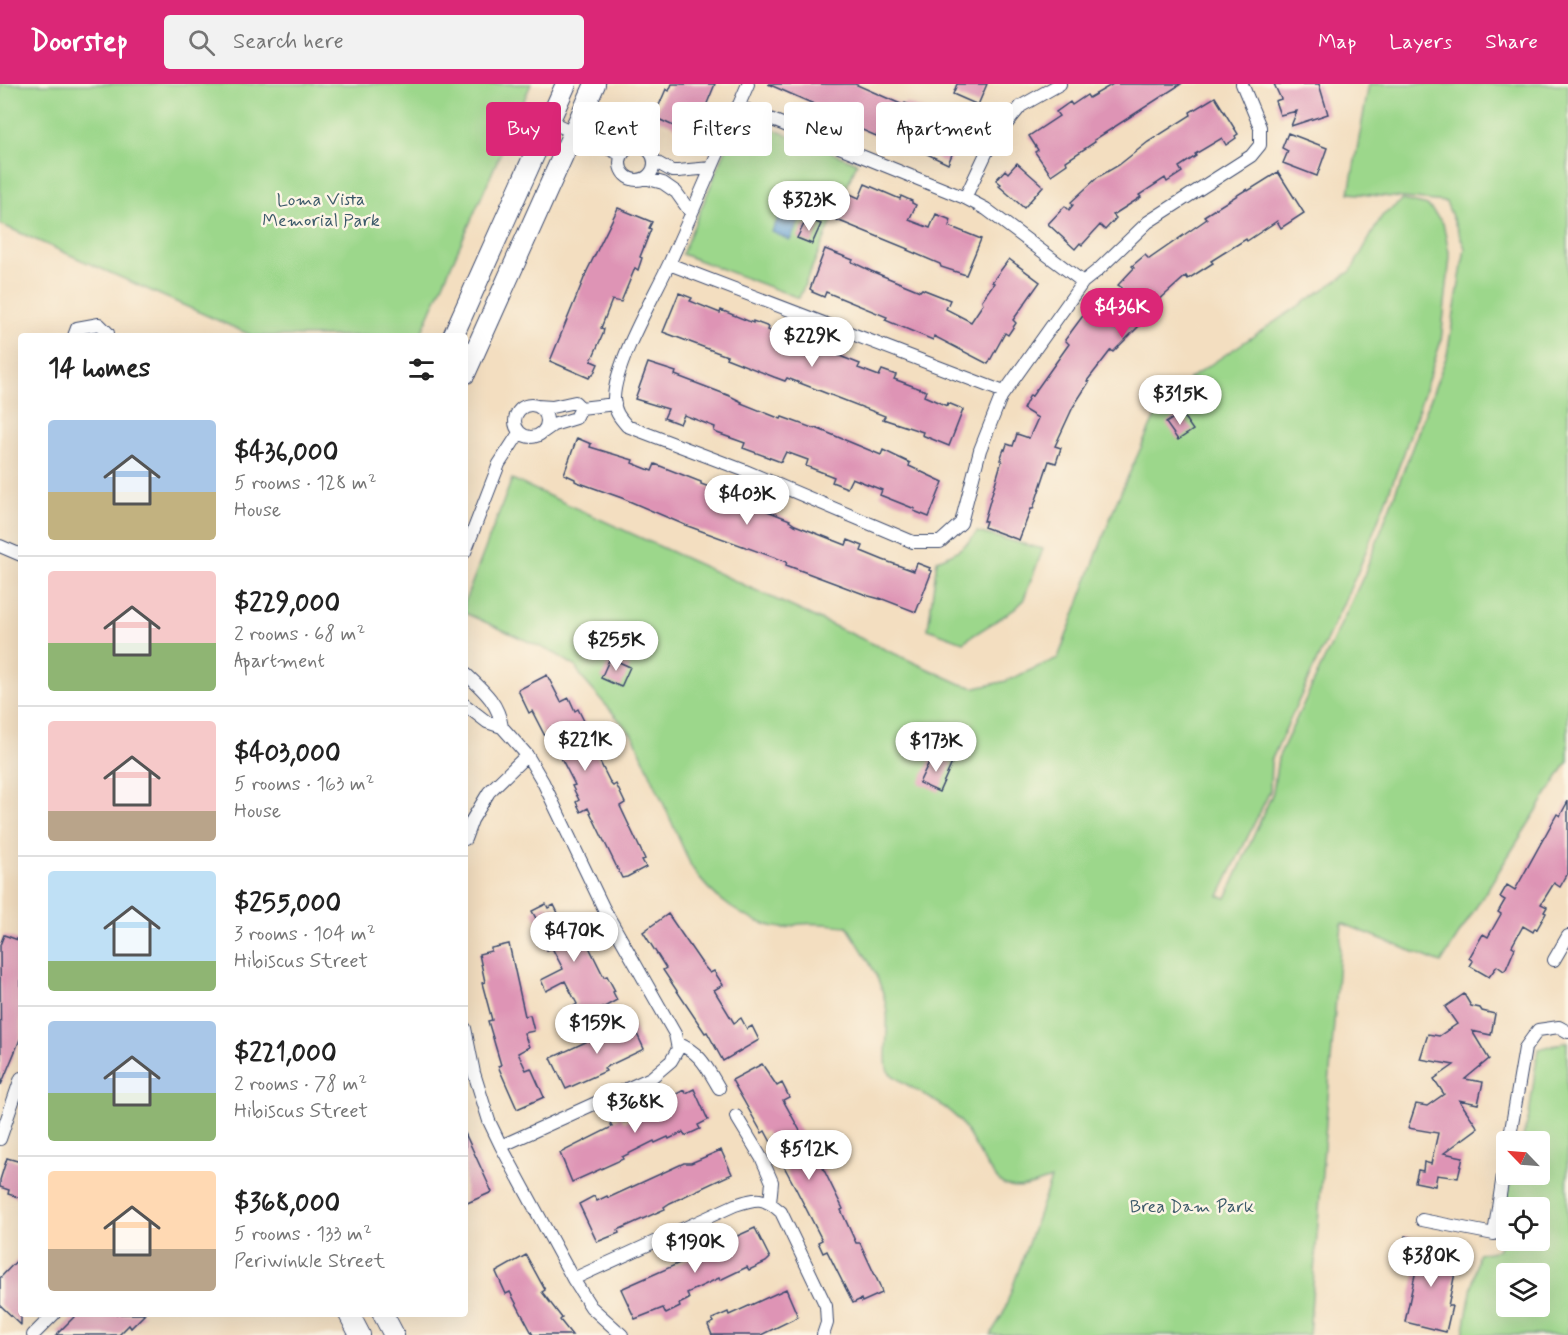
<!DOCTYPE html>
<html lang="en">
<head>
<meta charset="utf-8">
<style>
  body { margin:0; font-family:Mynerve,sans-serif; background:#f2f2f2; color:#222; height:100vh; display:flex; flex-direction:column; font-size:22px; white-space:nowrap }
  * { box-sizing:border-box; margin:0 }
  p { font-size:20px; color:#767676 }
  .icon { flex:none; width:33px; height:33px; fill:none; stroke:currentColor; stroke-width:2; stroke-linecap:round; stroke-linejoin:round }
  .map { position:relative; flex:1; overflow:hidden }
  .details { position:absolute; left:18px; top:249px; width:450px; height:984px; display:flex; flex-direction:column; background:#fff; border-radius:6px; box-shadow:0 6px 24px #0002 }
  .details>* { flex:none }
  .guide { position:absolute; left:486px; top:18px; width:570px; height:54px; display:flex; gap:12px }
  .needle { width:39px; rotate:295deg }
  .tools { position:absolute; left:1496px; top:1047px; display:grid; gap:12px }
  .tools a { display:grid; place-items:center; width:54px; height:54px; border-radius:6px; background:#fff; box-shadow:0 6px 24px #0002; font-size:30px }
  .price { position:absolute; translate:-50% -51px; padding:0 14px; border-radius:21px; background:#fff; color:#222; font-size:20px; line-height:39px; filter:drop-shadow(0 2px 3px #0008) }
  .price::after { content:''; position:absolute; left:50%; top:36px; width:18px; height:14px; margin-left:-9px; background:inherit; clip-path:polygon(0 0,100% 0,50% 100%) }
  .price.current { background:#db2777; color:#fff }
  ul { padding:0; list-style:none }
  li { display:flex; align-items:center; gap:18px; height:150px; padding:0 30px }
  li+li { border-top:2px solid #e0e0e0 }
  li span { display:grid; place-items:center; flex:none; width:168px; height:120px; border-radius:6px; color:#555 }
  li>.icon { margin-inline-start:auto }
  span .icon { width:72px; height:72px; fill:#fffc; stroke-width:1 }
  li b { font-size:26px }
  h2 { display:flex; justify-content:space-between; align-items:center; height:72px; padding:0 30px; font-size:26px }
  .pill { padding:0 21px; border-radius:6px; background:#fff; box-shadow:0 6px 24px #0002; font-size:21px; line-height:54px }
  .pill.current { background:#db2777; color:#fff }
  header { display:flex; align-items:center; gap:36px; box-sizing:border-box; height:84px; padding:0 30px; background:#db2777; color:#fff }
  header strong { font-size:28px }
  nav { display:flex; gap:33px; margin-inline-start:auto; font-size:21px }
  .search { width:420px; height:54px; background:#f2f2f2; display:flex; align-items:center; gap:15px; box-sizing:border-box; padding:0 21px; border-radius:6px; color:#767676; font-size:22px }
  .map>svg:first-child { display:block }
  .green { fill:#9cd78b; stroke:#5c8374; stroke-width:1.5; fill-rule:evenodd }
  .water { fill:#65a2d6; stroke:#40689a; stroke-width:1.5 }
  .building { fill:#de94b5 }
  .lines { fill:none; stroke-linecap:round; stroke-linejoin:round }
  .minor-casing { stroke:#3b496d; stroke-width:14 }
  .primary-casing { stroke:#3b496d; stroke-width:22 }
  .minor { stroke:#fff; stroke-width:12 }
  .primary { stroke:#fff; stroke-width:20 }
  .labels { text-anchor:middle; stroke-width:5; stroke-linejoin:round; paint-order:stroke }
  .park-label { font-size:18px; fill:#3b5969; stroke:#fcf5e5 }
</style>
</head>
<body>
<header>
<strong>Doorstep</strong>
<div class="search"><svg class="icon" aria-label="search" viewBox="0 0 24 24"><circle cx="10" cy="10" r="6"/><path d="M15 15l6 6"/></svg>Search here</div>
<nav><a>Map</a><a>Layers</a><a>Share</a></nav>
</header>
<div class="map">
<svg width="1568" height="1251" viewBox="0 0 1568 1251">
  <rect width="100%" height="100%" fill="#fcf5e5"/>
  <filter id="ink" filterUnits="userSpaceOnUse"><feTurbulence type="fractalNoise" baseFrequency=".0167" numOctaves="2"/><feDisplacementMap in="SourceGraphic" scale="12" xChannelSelector="R" yChannelSelector="G"/><feConvolveMatrix kernelMatrix="1 2 1 2 8 2 1 2 1" color-interpolation-filters="sRGB"/></filter>
  <filter id="wash" filterUnits="userSpaceOnUse"><feTurbulence type="fractalNoise" baseFrequency=".008" numOctaves="4" result="noise"/><feDisplacementMap in="SourceGraphic" scale="24" xChannelSelector="R" yChannelSelector="G"/><feGaussianBlur stdDeviation="1.35" result="paint"/><feColorMatrix in="noise" values="0 0 0 0 0 0 0 0 0 0 0 0 0 0 0 0 0 1.4 0 .05"/><feComposite in="paint" operator="in"/></filter>
  <g filter="url(#wash)">
    <rect width="100%" height="100%" fill="#f3dec0"/>
    <path class="green" d="M0,0H531L420,252H253L0,140Z
      M1369,0H1568V677L1441,879L1342,839L1309,1251H990L1003,1230L1051,1095C1035,1100 1019,1109 1003,1100C989,1092 971,1051 959,1036C945,1021 924,1011 906,1000C900,996 892,992 888,987C883,980 889,940 887,928C883,895 864,870 847,842C832,841 815,838 800,840C794,840 789,845 782,844C747,840 709,812 691,782L634,653L583,595L575,582L556,570L465,529V517L512,395L961,600L976,604L1006,597L1058,574L1116,419L1157,328L1189,295L1351,187L1382,132L1403,116L1428,122L1443,139L1450,173L1441,257L1404,369L1359,485L1271,677L1270,707L1219,812L1226,814L1273,708L1278,674L1365,489L1447,271L1465,164L1446,118L1349,109Z
      M740,32L857,79L799,214L682,170Z
      M977,448L1043,465L1023,517L1015,525L963,558L928,545L937,476C954,470 966,463 977,448Z
      M1567,958L1568,1251H1463L1478,1170L1499,1166L1506,1115L1513,1091L1539,1090V1058L1522,1057L1529,1032L1538,965ZM1506,1124H1539V1156H1506ZM1506,1190H1539V1222H1506Z"/>
    <path class="water" d="M787,116L805,125L790,156L772,148Z"/>
    <g id="blocks">
      <path class="building" d="M672,0H715L699,39L685,33L680,45L654,33L666,5L669,7Z
        M768,0H855L903,21L905,19L933,29L931,32L962,46L948,80L900,57L882,51L881,54L853,42L852,46L839,40L836,38L839,31Z
        M957,0H987L978,21L953,10Z
        M1113,0H1181L1094,56L1095,58L1066,77L1067,80L1051,91L1035,68L1038,66L1029,52L1059,32L1056,28L1070,18L1072,21L1087,11L1089,14Z
        M1274,0H1319L1328,30L1291,42L1297,27L1280,31L1275,17L1281,15Z
        M1215,13L1238,50L1235,52L1236,54L1226,61L1222,54L1195,70L1196,72L1179,83L1182,88L1167,98L1165,94L1139,111L1141,113L1113,131L1116,134L1105,146L1100,141L1082,161L1080,159L1075,165L1048,140L1065,122L1069,126L1073,121L1071,118L1098,93L1119,81L1148,58L1191,31L1190,28Z
        M1288,49L1327,64L1317,92L1283,79L1288,67L1282,64Z
        M1017,79L1043,102L1024,124L999,102L1001,100L996,96L1005,86L1008,89Z
        M1278,88L1304,129L1281,144L1277,137L1247,157L1246,155L1211,177L1213,179L1188,195L1186,192L1157,218L1160,221L1113,268L1111,266L1087,297L1089,298L1073,323L1055,362L1061,364L1056,379L1049,377L1033,425H1031L1019,456L984,443L986,437H984L1002,376H1000L1004,365L1005,366L1007,360L1013,362L1017,350L1029,354L1038,334L1023,325L1030,311L1032,312L1069,260L1065,256L1082,233L1092,223L1098,229L1120,207L1121,203L1118,201L1134,184L1132,182L1145,171L1149,175L1207,135L1204,132L1247,105L1248,107Z
        M865,100L900,115L901,112L912,117V119L916,121L909,136L930,144L936,130L951,136L949,142L981,155L966,191L941,183L940,180L907,166L908,165L837,136L848,109L859,114Z
        M618,124L652,138L649,144L651,145L640,173L642,174L638,186L635,184L621,218L612,216L601,244L604,245L603,250L591,277L598,280L593,291H591L589,294L550,277L587,187Z
        M810,136L821,140L812,160L797,154L804,140L808,142Z
        M825,165L853,176L852,178L871,187L920,207L922,205L950,216L946,225L971,238L983,220L982,216L994,199L992,198L1009,175L1040,198L1013,236L1016,239L1008,251L1005,249L988,280L934,252L933,256L885,236L887,233L826,208L824,213L812,208L813,207L810,205Z
        M679,209L692,214L690,217L720,229L721,226L753,239V237L769,243L768,246L804,261L816,265L818,259L833,265L832,269L860,280L858,284L879,292L882,286L896,291L894,295L926,307L924,312L947,322L948,319L960,324L963,326L949,362L922,351L923,348L883,335L885,332L823,308L787,294L785,297L774,293L726,274L727,272L663,248Z
        M648,279L676,288L675,291L730,312L742,318L741,319L781,335L782,333L815,345L816,344L881,371L883,366L910,379L909,382L943,398L929,433L914,427L915,425L880,411L882,406L852,394L847,404L832,398L834,393L806,382L808,376L786,368L781,378L743,364L745,359L717,349L714,347L715,343L684,331L680,340L664,334L668,325L635,315Z
        M1181,329L1193,346L1178,356L1166,339Z
        M577,354L591,360L590,363L633,376L632,379L652,387L655,380L701,398V400L720,407L719,413L748,425L751,418L766,424L765,426L790,436L789,437L795,441L846,461L848,456L863,462L861,467L883,476L914,487L917,479L930,484L929,486L932,487L916,528L880,514V515L869,512L786,481L787,478L685,441L622,414L577,398L575,397V395L564,390Z
        M610,574L630,583L621,603L601,594Z
        M547,591L561,618L569,614L575,627L578,625L585,639L582,641L588,654L611,700L613,702L616,700L625,719L620,722L645,775L642,776L646,783L627,793L622,794L588,724L581,728L576,718L579,716L572,702L575,701L558,668L552,656L548,658L532,627L529,629L518,606Z
        M933,670L952,679L939,708L919,699Z
        M1568,717V789L1560,803L1554,799L1541,820L1547,823L1544,828L1546,829L1537,845L1535,844L1533,848L1523,842L1512,862L1515,864L1506,885L1504,887L1497,882L1489,893L1470,882L1473,877L1469,874L1483,850L1488,853L1501,830L1498,828L1505,816L1500,813L1507,801L1515,806L1557,730L1560,732Z
        M546,820L548,824L554,821L563,839L576,833L590,857L587,859L604,893L607,892L615,907L613,908L617,916L581,936L574,922L577,920L565,897L546,907L541,896L563,885L552,864L547,866L540,851L544,849L532,827Z
        M668,830L703,881L710,889L714,887L723,901L714,906L734,939L741,934L747,945L752,942L759,956L723,977L707,948L705,949L663,886L666,884L643,848Z
        M4,851L21,857V953L1,1001L0,861Z
        M509,860L525,932L530,931L534,947L524,949L529,963L518,969L526,986L531,984L544,1013L517,1025L498,982L501,981L488,937L492,936L482,899L485,898L479,870L491,867V864Z
        M1464,910L1471,922L1480,924L1482,927L1495,930L1491,951L1472,947L1489,975L1465,995L1483,998L1478,1020L1459,1016L1478,1044L1444,1069L1463,1073L1458,1094L1437,1091L1435,1102L1415,1098L1418,1086L1423,1087L1424,1078L1431,1080L1438,1049L1408,1044L1416,1020L1427,1022L1444,1010L1434,995L1454,981L1420,975L1428,950L1439,952L1457,940L1445,923Z
        M631,937L644,965L604,984L606,987L566,1005L551,974Z
        M762,980L777,1002L782,999L789,1013L783,1016L809,1063L811,1062L818,1074L843,1125L841,1126L856,1159H860L880,1202L882,1209L862,1218L861,1215L853,1219L827,1167L823,1169L818,1158L822,1156L795,1103L765,1047L762,1049L732,996Z
        M694,1005L708,1036L698,1041L700,1045L685,1052L683,1048L669,1055L668,1053L655,1059L654,1057L622,1073L623,1075L572,1098L560,1069L612,1043L610,1038L621,1033L624,1038L684,1006L686,1009Z
        M465,1049L492,1108L465,1120Z
        M721,1066L732,1090L670,1119L664,1123L665,1125L618,1146L619,1149L597,1158L579,1120L594,1112L597,1117L607,1112L608,1114L684,1079H691Z
        M7,1074L21,1078V1114L8,1110L9,1106L0,1103V1096Z
        M755,1144L770,1174L766,1178L749,1186L747,1183L720,1196L719,1194L687,1209L689,1215L679,1220L680,1223L666,1230L663,1224L635,1235L621,1205L691,1174L688,1168L698,1163L700,1166L711,1160L713,1163Z
        M1405,1152L1428,1157L1426,1168L1458,1175L1448,1222H1452L1446,1248L1405,1238L1420,1167L1403,1164Z
        M526,1171L545,1206L542,1208L562,1234L560,1236L572,1251H533L510,1208L506,1210L496,1188Z
        M21,1172V1241L0,1221V1194Z
        M786,1205L798,1233L761,1251H712L708,1241L714,1238L712,1235L728,1228L729,1231Z
        M77,1230H145L131,1244L129,1241L119,1251H56Z"/>
    </g>
  </g>
  <g filter="url(#ink)">
    <use href="#blocks" fill-opacity="0" stroke="#3b496d" stroke-width="1.5"/>
    <g class="lines">
      <g class="minor-casing">
        <path id="minor" d="M748,0C722,60 696,120 669,180C653,214 615,279 614,314C614,327 619,333 627,342L743,386L913,458H940L961,439L980,366L1001,313L1083,198L1098,186L1148,138L1251,72L1260,61V43L1242,0
          M738,22L965,114L986,125L1083,198
          M549,37L622,71
          M620 79a17 17 0 1 1 34 0a17 17 0 1 1-34 0Z
          M654,77L672,87H678L711,84
          M645,94L663,99L676,108L691,129
          M965,114L991,59L1021,22L1060,0
          M669,180L1004,308
          M74,252L77,244L99,240L108,249V252
          M515 337a16 16 0 1 1 32 0a16 16 0 1 1-32 0Z
          M537,322L552,323L575,318L581,324L615,320
          M543,348L553,341L576,334L581,324
          M0,462L21,471
          M465,468L499,380L519,349
          M465,589C483,606 498,618 502,643
          M465,621L487,638L502,643L527,671L543,698L604,825L675,950L678,965L671,977L651,994L501,1062
          M465,755L472,736L489,708L527,671
          M1554,876L1568,852
          M465,944L474,989L489,1037L501,1062L573,1195L591,1223L622,1251
          M677,959C701,969 706,982 719,1004
          M736,1032L762,1075L772,1098L770,1119
          M0,1055L21,994
          M1509,1058L1525,964L1538,946L1559,943L1568,948
          M1422,1136L1494,1150L1506,1072
          M573,1195L735,1121C757,1114 763,1112 781,1128L826,1222L827,1239L823,1251
          M33,1251L54,1230"/>
      </g>
      <g class="primary-casing">
        <path id="primary" d="M453,252L566,0
          M465,290L595,0
          M349,1230L360,1251
          M383,1230L394,1251"/>
      </g>
      <use href="#minor" class="minor"/>
      <use href="#primary" class="primary"/>
    </g>
  </g>
  <g class="labels">
    <g class="park-label">
      <text x="321" y="121">Loma Vista<tspan x="321" dy="21">Memorial Park</tspan></text>
      <text x="1192" y="1128">Brea Dam Park</text>
    </g>
  </g>
</svg>
<div class="tools">
<a><svg class="needle" viewBox="-14 -14 28 28"><path d="M0-13l5 13h-10z" fill="#e53935"/><path d="M0 13l5-13h-10z" fill="#767676"/></svg></a>
<a><svg class="icon" aria-label="locate" viewBox="0 0 24 24"><circle cx="12" cy="12" r="6"/><path d="M12 2v4M12 18v4M2 12h4M18 12h4"/></svg></a>
<a><svg class="icon" aria-label="layers" viewBox="0 0 24 24"><path d="M12 4l9 5-9 5-9-5zM3 14l9 5 9-5"/></svg></a>
</div>
<b class="price" style="left:809px;top:148px">$323K</b>
<b class="price current" style="left:1122px;top:255px">$436K</b>
<b class="price" style="left:812px;top:284px">$229K</b>
<b class="price" style="left:1180px;top:342px">$315K</b>
<b class="price" style="left:747px;top:442px">$403K</b>
<b class="price" style="left:616px;top:588px">$255K</b>
<b class="price" style="left:585px;top:688px">$221K</b>
<b class="price" style="left:936px;top:689px">$173K</b>
<b class="price" style="left:574px;top:879px">$470K</b>
<b class="price" style="left:597px;top:971px">$159K</b>
<b class="price" style="left:635px;top:1050px">$368K</b>
<b class="price" style="left:809px;top:1097px">$512K</b>
<b class="price" style="left:695px;top:1190px">$190K</b>
<b class="price" style="left:1431px;top:1204px">$380K</b>
<div class="guide">
<a class="pill current">Buy</a>
<a class="pill">Rent</a>
<a class="pill">Filters</a>
<a class="pill">New</a>
<a class="pill">Apartment</a>
</div>
<section class="details">
<h2>14 homes<svg class="icon" aria-label="filters" viewBox="0 0 24 24"><path d="M4 7h16M4 17h16"/><circle cx="9" cy="7" r="2"/><circle cx="15" cy="17" r="2"/></svg></h2>
<ul>
<li><span style="background:linear-gradient(#a9c7e8 60%,#c2b280 0)"><svg class="icon" aria-label="home" viewBox="0 0 24 24"><path d="M3 11l9-7 9 7M6 9v11h12V9"/></svg></span><div><b>$436,000</b><p>5 rooms · 128 m²</p><p>House</p></div></li>
<li><span style="background:linear-gradient(#f6c9c9 60%,#8fb573 0)"><svg class="icon" aria-label="home" viewBox="0 0 24 24"><path d="M3 11l9-7 9 7M6 9v11h12V9"/></svg></span><div><b>$229,000</b><p>2 rooms · 68 m²</p><p>Apartment</p></div></li>
<li><span style="background:linear-gradient(#f6c9c9 75%,#b9a48a 0)"><svg class="icon" aria-label="home" viewBox="0 0 24 24"><path d="M3 11l9-7 9 7M6 9v11h12V9"/></svg></span><div><b>$403,000</b><p>5 rooms · 163 m²</p><p>House</p></div></li>
<li><span style="background:linear-gradient(#bfe0f5 75%,#8fb573 0)"><svg class="icon" aria-label="home" viewBox="0 0 24 24"><path d="M3 11l9-7 9 7M6 9v11h12V9"/></svg></span><div><b>$255,000</b><p>3 rooms · 104 m²</p><p>Hibiscus Street</p></div></li>
<li><span style="background:linear-gradient(#a9c7e8 60%,#8fb573 0)"><svg class="icon" aria-label="home" viewBox="0 0 24 24"><path d="M3 11l9-7 9 7M6 9v11h12V9"/></svg></span><div><b>$221,000</b><p>2 rooms · 78 m²</p><p>Hibiscus Street</p></div></li>
<li><span style="background:linear-gradient(#ffd9b3 65%,#b9a48a 0)"><svg class="icon" aria-label="home" viewBox="0 0 24 24"><path d="M3 11l9-7 9 7M6 9v11h12V9"/></svg></span><div><b>$368,000</b><p>5 rooms · 133 m²</p><p>Periwinkle Street</p></div></li>
</ul>
</section>
</div>
</body>
</html>
